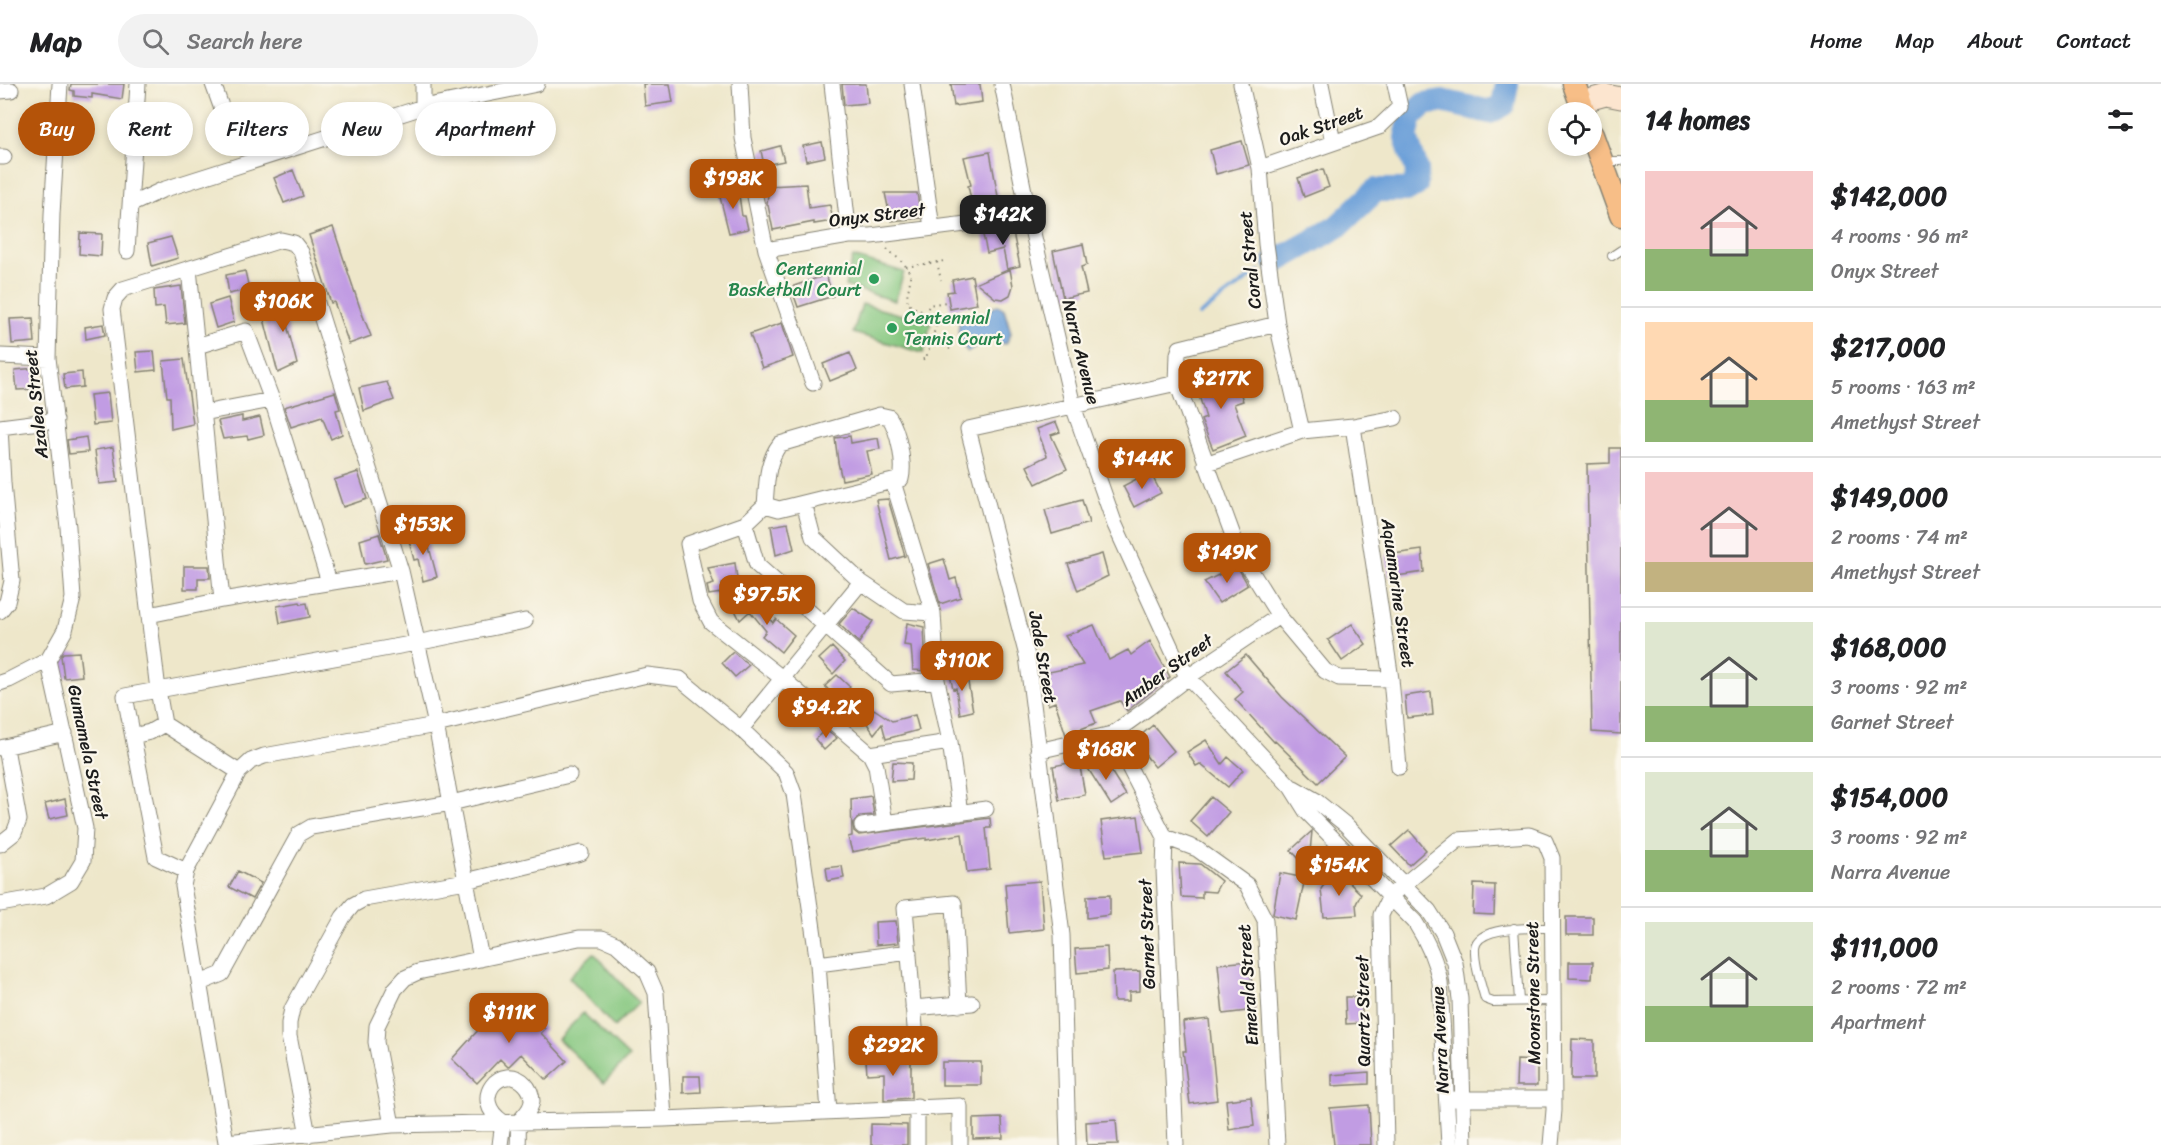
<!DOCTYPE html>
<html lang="en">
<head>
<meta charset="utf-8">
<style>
  body { margin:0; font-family:Sriracha,sans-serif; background:#f2f2f2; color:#202124; height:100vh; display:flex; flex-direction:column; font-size:22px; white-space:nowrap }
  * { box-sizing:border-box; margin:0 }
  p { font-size:20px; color:#757577 }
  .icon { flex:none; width:33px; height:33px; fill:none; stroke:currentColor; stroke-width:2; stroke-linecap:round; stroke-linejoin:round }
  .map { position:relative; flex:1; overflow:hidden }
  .sheet { display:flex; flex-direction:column; background:#fff; width:540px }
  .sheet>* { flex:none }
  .banner { position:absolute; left:18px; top:18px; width:570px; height:54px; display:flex; gap:12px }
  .buttons { position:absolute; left:1548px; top:18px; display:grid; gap:12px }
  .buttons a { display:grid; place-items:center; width:54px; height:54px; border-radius:50%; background:#fff; box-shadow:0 3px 9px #0003; font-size:30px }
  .price { position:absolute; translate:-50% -51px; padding:0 14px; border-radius:12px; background:#b45309; color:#fff; font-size:20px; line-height:39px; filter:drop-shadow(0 2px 3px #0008) }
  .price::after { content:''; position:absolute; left:50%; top:36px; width:18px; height:14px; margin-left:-9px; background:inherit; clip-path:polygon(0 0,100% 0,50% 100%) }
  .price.active { background:#222; color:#fff }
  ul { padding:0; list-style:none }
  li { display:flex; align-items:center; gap:18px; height:150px; padding:0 24px }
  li+li { border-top:2px solid #e0e0e0 }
  li span { display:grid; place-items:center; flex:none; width:168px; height:120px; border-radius:0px; color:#555 }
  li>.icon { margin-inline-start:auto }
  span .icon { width:72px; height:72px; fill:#fffc; stroke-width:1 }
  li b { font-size:26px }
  h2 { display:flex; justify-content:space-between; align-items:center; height:72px; padding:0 24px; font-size:26px }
  .tag { padding:0 21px; border-radius:27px; background:#fff; box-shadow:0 3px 9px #0003; font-size:21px; line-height:54px }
  .tag.active { background:#b45309; color:#fff }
  header { display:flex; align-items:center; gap:36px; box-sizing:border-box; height:84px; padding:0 30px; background:#fff; border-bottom:2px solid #e0e0e0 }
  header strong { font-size:28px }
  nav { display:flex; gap:33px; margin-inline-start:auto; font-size:21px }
  .search { width:420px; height:54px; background:#f2f2f2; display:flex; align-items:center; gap:15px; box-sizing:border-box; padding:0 21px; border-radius:33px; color:#757577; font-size:22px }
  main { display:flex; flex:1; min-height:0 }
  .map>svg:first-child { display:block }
  .green { fill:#86c780; stroke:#51724e; stroke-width:1.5 }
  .water { fill:#6ea1d9; stroke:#455e7a; stroke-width:1.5 }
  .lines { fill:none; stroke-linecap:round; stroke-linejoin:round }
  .stream { stroke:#6ea1d9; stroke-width:4 }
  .river { stroke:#6ea1d9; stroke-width:24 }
  .building { fill:#c19ce3 }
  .lane-casing { stroke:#858273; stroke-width:10 }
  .street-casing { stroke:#858273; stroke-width:17 }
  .secondary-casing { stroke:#858273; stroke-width:23 }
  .primary-casing { stroke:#858273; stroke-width:25 }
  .path { stroke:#858273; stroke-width:2; stroke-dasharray:1.5 4.5; stroke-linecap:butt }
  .lane { stroke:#fff; stroke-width:8 }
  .street { stroke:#fff; stroke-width:15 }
  .secondary { stroke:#fce5cf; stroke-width:21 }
  .primary { stroke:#f7be87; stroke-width:22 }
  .leisure-dot { fill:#2e9e5b; stroke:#fbf7ec; stroke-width:2 }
  .labels { text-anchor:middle; stroke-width:4.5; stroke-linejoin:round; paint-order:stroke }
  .street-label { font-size:18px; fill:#1c1c1c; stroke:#fbf7ec }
  .leisure-label { font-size:18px; fill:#27864d; stroke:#fbf7ec; text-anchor:end }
</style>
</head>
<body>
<header>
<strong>Map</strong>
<div class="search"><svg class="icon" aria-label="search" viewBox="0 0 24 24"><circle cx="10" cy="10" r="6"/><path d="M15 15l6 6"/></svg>Search here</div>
<nav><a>Home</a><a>Map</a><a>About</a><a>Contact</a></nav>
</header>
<main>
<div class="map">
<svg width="1621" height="1061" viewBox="0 0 1621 1061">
  <rect width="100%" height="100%" fill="#fbf7ec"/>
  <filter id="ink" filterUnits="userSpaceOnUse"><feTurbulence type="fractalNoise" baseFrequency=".0167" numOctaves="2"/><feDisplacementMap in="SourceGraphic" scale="12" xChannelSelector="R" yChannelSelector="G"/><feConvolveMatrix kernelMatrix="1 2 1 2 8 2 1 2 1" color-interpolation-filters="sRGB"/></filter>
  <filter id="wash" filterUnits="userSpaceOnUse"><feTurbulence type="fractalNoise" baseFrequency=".008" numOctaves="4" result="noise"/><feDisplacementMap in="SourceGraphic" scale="24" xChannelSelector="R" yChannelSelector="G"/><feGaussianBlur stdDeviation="1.35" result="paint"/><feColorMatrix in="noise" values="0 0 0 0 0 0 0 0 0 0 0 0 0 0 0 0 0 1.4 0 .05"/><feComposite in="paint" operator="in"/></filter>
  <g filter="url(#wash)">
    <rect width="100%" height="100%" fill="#eee7ca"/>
    <path class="green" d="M853,173L904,188L895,217L845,202Z
      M862,220L931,239L923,269L853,249Z
      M594,869L639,919L614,943L569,893Z
      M583,929L629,973L604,999L558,955Z"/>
    <path class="water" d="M998,221L1004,225L1011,249L1006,260L999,259L991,254L968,268C958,257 956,247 961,233L968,230L987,234L988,226Z"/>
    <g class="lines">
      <path class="stream" d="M1199,231L1259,187"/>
      <path class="river" d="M1275,178L1337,143L1376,106H1406L1416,101L1417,86L1406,54L1411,32L1424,20L1442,17L1490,28L1503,21L1507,0"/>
    </g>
    <g id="blocks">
      <path class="building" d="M71,0H124L122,15L92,10V14L74,12V7L70,6Z
        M643,0H670L673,18L645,22Z
        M842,0H866L868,19L844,21Z
        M951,0H980L982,18L954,22Z
        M473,31L479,57L453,64L451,38Z
        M152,36L179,39L176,68L149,65Z
        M1242,57L1249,81L1216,90L1210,66Z
        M822,58L825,73L806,77L803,62Z
        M780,62L784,77L764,81L761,67Z
        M990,68L999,118L973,124L968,102L971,101L964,73Z
        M1323,85L1329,103L1304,113L1298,94Z
        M293,86L303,112L284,119L274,94Z
        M806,100L809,124L830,121L833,137L814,140V138L773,146L768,121L767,120L769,102Z
        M738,104L742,132H745L748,145L729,149L718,105Z
        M885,109H917L921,134L891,137Z
        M333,143L361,227L371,252L349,260L334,218L331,219L309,151Z
        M1012,144L1020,182L1007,185L1003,165L987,169L983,151Z
        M80,149L102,150L101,172L79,170Z
        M171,153L178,174L152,182L148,159Z
        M1083,160L1087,181L1081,183L1087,209L1063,214L1053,167Z
        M1010,185L1013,202L1010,211L1003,215L995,214L977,199Z
        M245,187L249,205L229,210L226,191Z
        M826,191L833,212L798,223L791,203Z
        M972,192L977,220L950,225L947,208L954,207L952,196Z
        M181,202L185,239L166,241L164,223L155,224L154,206Z
        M304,213L308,224L285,233L297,280L278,289L263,231L290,220L288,217Z
        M228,214L234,238L216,244L209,220Z
        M33,234L35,258L12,260L10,235Z
        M782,239L793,273L762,284L750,250Z
        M103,240L105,251L86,255L85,243Z
        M154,267L156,286L138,288L136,268Z
        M850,269L857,286L830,297L823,280Z
        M184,275L193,340L171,345L170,313H167L163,277Z
        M36,284L37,305L17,306L15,286Z
        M82,288L83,303L65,305L63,290Z
        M1234,289L1243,317L1234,320L1246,352L1213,365L1201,336L1206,334L1196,302Z
        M387,298L394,316L364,327L359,304Z
        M335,308L340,325L336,326L342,350L331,355L322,333L291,343L284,323Z
        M108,309L111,339L93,341L90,311Z
        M242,332V337L260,333L264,351L248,355L247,352L223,355L218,337Z
        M1056,338L1060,348L1051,351L1067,385L1036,400L1027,382L1047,372L1037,345Z
        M850,352L851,359L878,354L880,365L867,367L872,390L842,396L838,378L835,354Z
        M86,353L88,368L69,370L67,356Z
        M113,363L118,398L99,400L95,366Z
        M1610,364H1621V650L1592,648L1587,380L1610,379Z
        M358,388L367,415L343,423L334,396Z
        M1150,388L1161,409L1134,423L1123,402Z
        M888,415L905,472L891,476L876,416Z
        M1082,416L1089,439L1052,450L1045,426Z
        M788,439L794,465L776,471L771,442Z
        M425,448L437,493L423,497L418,475L414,476L408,453Z
        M379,450L387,475L365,480L360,456Z
        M1422,466L1424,488L1389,493L1386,471Z
        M1102,470L1108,492L1078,507L1068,480Z
        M944,475L950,496L956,494L961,513L940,520L928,480Z
        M735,479L737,495L722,500L721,509L709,511L707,502L714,500L708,484Z
        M184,482H209L210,494H198V505H184Z
        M1237,482L1248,501L1219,519L1204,498Z
        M743,516L753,523L757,520L773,539L776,535L794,551L781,568L762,552L766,547L750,527L740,536L735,526Z
        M300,518L301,520L307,519L310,533L280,539L277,522Z
        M853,524L873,537L859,559L839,540Z
        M907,539L924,543L926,587L913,586L911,562L904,561Z
        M1352,540L1366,560L1342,577L1328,556Z
        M1094,541L1109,576L1128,566L1131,571L1150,557L1170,593L1127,627L1120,617L1091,627L1096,639L1066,651L1055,618L1048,621L1044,589L1083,581L1065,552Z
        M832,563L845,577L833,590L819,575Z
        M79,568L82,592L64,594L61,572L63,569Z
        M733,568L749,581L735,593L722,579Z
        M1246,571L1282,613L1345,673L1318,699L1275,657L1274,658L1235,615L1243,608L1226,587Z
        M966,587L973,627L960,630L956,604L953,605L950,591Z
        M837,591L850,603L838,617L825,602Z
        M1431,608L1433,631L1407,634L1405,612Z
        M874,625L892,637L915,631L919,646L886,655L882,640L874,650L866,638Z
        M1153,641L1174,667L1155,683L1134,657Z
        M826,645L837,654L824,666L815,655Z
        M1206,656L1222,680L1228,673L1243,686L1228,703L1200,680L1196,682L1187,668Z
        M1102,673L1126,711L1111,721L1087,683Z
        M1079,677L1085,711L1059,716L1053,682Z
        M893,678L912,679L911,696L891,697Z
        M871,712L874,731L860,732L853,739L854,747L859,751L990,734L991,744H986L990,785L967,788L962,750L926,756V754L905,757L852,768L848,753L852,752L851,715Z
        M1211,713L1229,728L1208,753L1190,737Z
        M65,715L68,731L49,735L45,720Z
        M1138,732L1143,768L1106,772L1101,737Z
        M1409,746L1426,766L1409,781L1391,762Z
        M1312,747L1310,768L1300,776L1291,766Z
        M1179,779L1200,780L1221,797L1215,808L1202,807V814L1181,813Z
        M842,782L844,794L828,797L826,784Z
        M1335,785L1361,810L1356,820L1357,831L1324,833L1321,805Z
        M238,787L261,799L252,815L229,803Z
        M1280,789L1305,794L1296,836L1274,831L1273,830Z
        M1040,797L1044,845L1009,849L1005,800Z
        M1474,800L1495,801L1494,831L1473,830Z
        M1110,811V831L1087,834V812Z
        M1566,833H1593V851H1566Z
        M896,837L898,859L876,861L875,838Z
        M1107,863L1108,886L1077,889L1075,865Z
        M1249,877L1255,926L1223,930L1218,880Z
        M1569,878H1593L1592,895L1569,894Z
        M1140,887V907L1129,908V917H1114L1113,888Z
        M510,911L545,945L541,949L567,977L546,996L521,970L508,983L500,975L477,999L452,975Z
        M1345,913H1362V939L1346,940Z
        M1209,935L1217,1016L1190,1020L1183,967H1186L1183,938Z
        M1572,955L1594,956V995H1571Z
        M911,975V1014L884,1016V989L867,990L866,976Z
        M1517,976L1537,977V1002H1516Z
        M942,978H981V1001H942Z
        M1369,988V1000L1332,1002V991Z
        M683,992H700L701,1008L683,1009Z
        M1251,1013L1254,1042L1229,1046L1226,1016Z
        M1369,1021L1371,1061H1334L1330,1024Z
        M1002,1034L1003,1054L973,1055V1035Z
        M1116,1036L1118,1060L1087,1061L1086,1038Z
        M871,1040L907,1041V1061H871Z"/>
    </g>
  </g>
  <g filter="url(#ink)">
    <use href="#blocks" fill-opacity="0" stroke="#858273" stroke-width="1.5"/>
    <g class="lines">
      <g class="lane-casing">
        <path id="lane" d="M1605,77H1621
          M1612,172L1621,166
          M1514,844L1519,917
          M1552,844C1535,844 1477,841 1475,864C1474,880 1481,900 1485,915L1493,918L1554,917"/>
      </g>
      <g class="street-casing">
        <path id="street" d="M213,0L222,25
          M740,0L743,54L766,166L813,299
          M832,0L849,152
          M912,0L932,144
          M1002,0L1029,132L1073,322L1115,441L1174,570L1188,593L1291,703L1306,727L1415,838C1427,857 1436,876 1440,898L1449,1061
          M1241,0L1260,84L1266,160L1277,240L1302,347
          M1321,0L1333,58
          M0,7L11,6
          M423,23V0
          M0,73H4
          M1260,84L1379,43L1400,23L1395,0
          M132,120L162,106L423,23L537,0
          M766,166L849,152H871L1029,132
          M127,167L138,0
          M189,185L222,516
          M1277,240L1180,264L1178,270L1177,299L1239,468L1279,532L1325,587L1339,594L1391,595
          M197,262L246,247L272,316L329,498
          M0,272L48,274
          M203,329L272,316
          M880,331L889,333C898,346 905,379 901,395L779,425L765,421C767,400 766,378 780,360Z
          M1353,342L1391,595L1399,683
          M0,343L56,336
          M1205,380L1302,347L1353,342L1395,334
          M893,398L933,529L937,596L950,658L960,729
          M804,419L813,453L861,498L904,527L933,529
          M765,421L745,440L688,460L700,517L711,538L783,595L870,670L876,682L885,739
          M745,440L757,481L891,600L937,596
          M0,527L7,518L12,497L3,399L0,343
          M149,531L222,516L401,487
          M0,599L9,596L48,576L65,546L73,514L68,443L48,274L52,130L60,0
          M164,640L239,688
          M741,645L861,498
          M1112,650L1165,753L1164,786L1176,1061
          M133,652L150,648L164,640L158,606L125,612L156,773L186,787
          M0,664L65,649
          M1038,667L1112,650L1148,624L1188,593L1279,532
          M870,670L950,658
          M1294,704L1315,716L1346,741L1429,827L1443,849L1455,879L1460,915L1464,1061
          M862,742L986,725
          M1165,753L1197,765L1247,801L1265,836L1277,1061
          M0,760L14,749L19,736L6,664
          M0,820L46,812L71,797L83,777L85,744L48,576
          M481,875L436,641L401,487L301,168L294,159L281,156L123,205L115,214L112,225L158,606L416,559L525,537
          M818,880L909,868
          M200,899L222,890L299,750L311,743L451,719L569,691
          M913,924L972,919
          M917,967L905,824L954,819L959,921
          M1455,1015H1554
          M917,1022V1061
          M829,1028L818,880L794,710L786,688L741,645L680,595L647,591L436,641L264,672L251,677L239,688L186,787L183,802L226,1058L392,1041L664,1035L960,1022V1061
          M392,1041L376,958L377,942L395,905L405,894L418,888L579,854H602L616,860L647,888L656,909L664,1035
          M308,1051L289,952V939L292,925L343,833L353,821L364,815L466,797L581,769
          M500,1061L503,1038C468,1015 502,977 525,1000C529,1004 532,1011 532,1017C531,1027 524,1030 520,1037C517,1043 519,1054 518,1061
          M1068,1061L1062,851L1027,572L968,345L1177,299
          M1386,1061L1381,831L1390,812L1458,756L1529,751L1545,757L1552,774L1554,1026L1551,1061"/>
      </g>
      <g class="secondary-casing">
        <path id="secondary" d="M1581,18L1606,11L1621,14"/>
      </g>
      <g class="primary-casing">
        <path id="primary" d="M1574,0L1584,28
          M1592,51L1621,131"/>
      </g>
      <path class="path" d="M887,165C896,173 912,183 910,196C909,208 906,206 908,220L934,234L936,242L926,274L919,277
        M937,178L941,196
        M906,183L944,177
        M926,230L929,221L946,218
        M932,258L953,266"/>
      <use href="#lane" class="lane"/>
      <use href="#street" class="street"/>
      <use href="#secondary" class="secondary"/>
      <use href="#primary" class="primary"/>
    </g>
  </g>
  <g class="leisure-dot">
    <circle cx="874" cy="195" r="6"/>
    <circle cx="892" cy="244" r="6"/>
  </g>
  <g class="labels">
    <g class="street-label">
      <text transform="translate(1321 42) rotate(-19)" y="6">Oak Street</text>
      <text transform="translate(877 131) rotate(-7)" y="6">Onyx Street</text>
      <text transform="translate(1250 176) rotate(-96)" y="6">Coral Street</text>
      <text transform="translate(1081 268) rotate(76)" y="6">Narra Avenue</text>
      <text transform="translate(36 320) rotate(-96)" y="6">Azalea Street</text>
      <text transform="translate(1398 509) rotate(82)" y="6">Aquamarine Street</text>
      <text transform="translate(1043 573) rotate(80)" y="6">Jade Street</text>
      <text transform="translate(1167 586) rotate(-36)" y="6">Amber Street</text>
      <text transform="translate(88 668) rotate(78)" y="6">Gumamela Street</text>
      <text transform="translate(1147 850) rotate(-92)" y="6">Garnet Street</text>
      <text transform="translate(1248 901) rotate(-94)" y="6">Emerald Street</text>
      <text transform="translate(1533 909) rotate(-91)" y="6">Moonstone Street</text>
      <text transform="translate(1363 927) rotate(-91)" y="6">Quartz Street</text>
      <text transform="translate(1440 956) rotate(-93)" y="6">Narra Avenue</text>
    </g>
    <g class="leisure-label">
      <text x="862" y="191">Centennial<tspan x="862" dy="21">Basketball Court</tspan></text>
      <text x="904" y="240" text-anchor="start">Centennial<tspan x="904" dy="21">Tennis Court</tspan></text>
    </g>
  </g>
</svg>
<div class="buttons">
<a><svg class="icon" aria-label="locate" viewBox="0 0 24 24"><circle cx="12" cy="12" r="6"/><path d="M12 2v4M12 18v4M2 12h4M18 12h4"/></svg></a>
</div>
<b class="price" style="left:733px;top:126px">$198K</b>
<b class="price active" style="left:1003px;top:162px">$142K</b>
<b class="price" style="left:283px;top:249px">$106K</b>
<b class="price" style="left:1221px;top:326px">$217K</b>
<b class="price" style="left:1142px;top:406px">$144K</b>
<b class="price" style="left:423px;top:472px">$153K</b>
<b class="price" style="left:1227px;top:500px">$149K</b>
<b class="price" style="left:767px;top:542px">$97.5K</b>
<b class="price" style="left:962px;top:608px">$110K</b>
<b class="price" style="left:826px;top:655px">$94.2K</b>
<b class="price" style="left:1106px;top:697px">$168K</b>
<b class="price" style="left:1339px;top:813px">$154K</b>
<b class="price" style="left:509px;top:960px">$111K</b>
<b class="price" style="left:893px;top:993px">$292K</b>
<div class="banner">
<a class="tag active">Buy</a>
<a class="tag">Rent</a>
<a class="tag">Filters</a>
<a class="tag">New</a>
<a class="tag">Apartment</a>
</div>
</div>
<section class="sheet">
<h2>14 homes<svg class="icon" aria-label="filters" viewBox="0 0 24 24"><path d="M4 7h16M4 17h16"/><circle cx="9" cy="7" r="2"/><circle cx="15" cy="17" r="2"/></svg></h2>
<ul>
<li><span style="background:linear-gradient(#f6c9c9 65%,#8fb573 0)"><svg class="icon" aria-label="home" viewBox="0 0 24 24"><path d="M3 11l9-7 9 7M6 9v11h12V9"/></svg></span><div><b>$142,000</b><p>4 rooms · 96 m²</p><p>Onyx Street</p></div></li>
<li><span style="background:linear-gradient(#ffd9b3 65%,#8fb573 0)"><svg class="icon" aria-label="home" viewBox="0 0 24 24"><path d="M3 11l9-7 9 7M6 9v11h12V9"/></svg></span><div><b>$217,000</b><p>5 rooms · 163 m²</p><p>Amethyst Street</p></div></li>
<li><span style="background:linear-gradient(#f6c9c9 75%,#c2b280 0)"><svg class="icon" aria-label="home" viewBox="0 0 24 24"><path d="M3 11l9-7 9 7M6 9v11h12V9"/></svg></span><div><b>$149,000</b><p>2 rooms · 74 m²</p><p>Amethyst Street</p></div></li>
<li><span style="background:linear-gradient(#dfe7d0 70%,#8fb573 0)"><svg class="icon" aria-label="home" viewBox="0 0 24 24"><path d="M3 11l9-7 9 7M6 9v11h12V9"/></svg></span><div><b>$168,000</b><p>3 rooms · 92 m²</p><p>Garnet Street</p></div></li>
<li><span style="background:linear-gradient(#dfe7d0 65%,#8fb573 0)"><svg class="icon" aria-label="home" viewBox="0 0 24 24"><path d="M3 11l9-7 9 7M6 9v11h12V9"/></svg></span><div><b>$154,000</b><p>3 rooms · 92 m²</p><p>Narra Avenue</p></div></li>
<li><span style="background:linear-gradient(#dfe7d0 70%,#8fb573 0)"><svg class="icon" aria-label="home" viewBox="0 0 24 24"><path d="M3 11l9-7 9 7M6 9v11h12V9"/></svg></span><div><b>$111,000</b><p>2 rooms · 72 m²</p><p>Apartment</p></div></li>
</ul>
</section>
</main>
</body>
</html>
